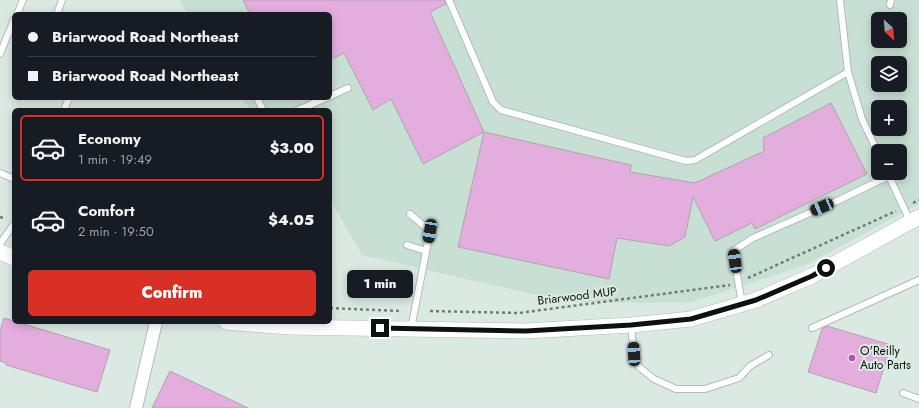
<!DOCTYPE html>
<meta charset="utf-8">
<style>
:root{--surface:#171b24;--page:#20242c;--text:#f1f3f6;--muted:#9ea1a6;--line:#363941;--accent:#d93025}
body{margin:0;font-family:Jost,sans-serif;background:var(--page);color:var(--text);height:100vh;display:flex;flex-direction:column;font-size:15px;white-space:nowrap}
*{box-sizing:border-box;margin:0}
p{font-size:13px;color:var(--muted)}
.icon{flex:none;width:22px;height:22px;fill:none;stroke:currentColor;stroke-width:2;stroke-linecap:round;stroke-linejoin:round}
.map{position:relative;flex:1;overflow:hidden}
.details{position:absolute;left:12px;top:108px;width:320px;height:216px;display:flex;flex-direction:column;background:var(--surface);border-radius:6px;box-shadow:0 2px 10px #0003}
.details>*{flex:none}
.hud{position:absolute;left:12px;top:12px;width:320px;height:88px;border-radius:6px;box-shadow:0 2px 10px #0003;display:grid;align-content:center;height:88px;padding:0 16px;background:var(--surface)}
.needle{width:26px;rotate:154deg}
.controls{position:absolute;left:871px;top:12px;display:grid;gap:8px}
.controls a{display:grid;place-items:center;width:36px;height:36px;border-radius:6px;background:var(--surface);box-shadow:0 2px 10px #0003;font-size:20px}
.end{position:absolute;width:18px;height:18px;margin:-9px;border:5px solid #0d1210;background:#fff;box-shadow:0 0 0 2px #fff}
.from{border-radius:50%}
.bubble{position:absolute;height:28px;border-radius:6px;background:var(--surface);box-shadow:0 2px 10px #0003;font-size:13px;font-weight:800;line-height:28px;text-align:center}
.car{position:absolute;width:12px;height:24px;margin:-12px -6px;border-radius:5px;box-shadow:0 0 3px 1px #0007;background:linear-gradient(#222 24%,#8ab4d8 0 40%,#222 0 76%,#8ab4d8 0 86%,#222 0)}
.hud b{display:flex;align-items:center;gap:14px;height:38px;font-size:15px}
.hud b+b{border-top:1px solid var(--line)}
.hud i{width:10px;height:10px;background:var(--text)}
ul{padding:7px 0 0;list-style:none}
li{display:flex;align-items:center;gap:12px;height:66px;margin:0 8px 6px;padding:0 8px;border:2px solid transparent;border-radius:6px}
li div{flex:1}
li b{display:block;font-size:15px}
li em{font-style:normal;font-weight:800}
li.active{border-color:var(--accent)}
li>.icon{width:36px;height:36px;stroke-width:1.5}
.primary-button{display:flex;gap:8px;margin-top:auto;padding:8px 16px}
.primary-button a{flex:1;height:46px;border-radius:6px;background:var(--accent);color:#fff;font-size:16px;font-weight:800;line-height:46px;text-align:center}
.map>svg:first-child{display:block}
.built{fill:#c8dfd3;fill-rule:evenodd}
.building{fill:#e3aede;stroke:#afa4ae}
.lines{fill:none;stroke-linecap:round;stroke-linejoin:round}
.service-casing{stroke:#b0beb7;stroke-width:8}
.minor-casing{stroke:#b0beb7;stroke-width:14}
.tertiary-casing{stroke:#b0beb7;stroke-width:16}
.path{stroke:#727c77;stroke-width:2.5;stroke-dasharray:3 3;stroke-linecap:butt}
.service{stroke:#fff;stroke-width:6}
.minor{stroke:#fff;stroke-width:12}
.tertiary{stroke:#fff;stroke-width:15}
.route{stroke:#0d1210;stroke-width:5}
.poi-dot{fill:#b84fb2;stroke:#dae9e1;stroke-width:1.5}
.labels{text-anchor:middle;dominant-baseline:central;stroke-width:4;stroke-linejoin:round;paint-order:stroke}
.street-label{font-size:12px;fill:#0d1210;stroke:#dae9e1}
.poi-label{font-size:12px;fill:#0d1210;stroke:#dae9e1;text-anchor:start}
</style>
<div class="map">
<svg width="919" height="408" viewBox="0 0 919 408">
<rect width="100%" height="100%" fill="#dae9e1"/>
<!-- built -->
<path class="built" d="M 179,0 L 919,0 L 919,204 L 806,265 L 688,303 L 567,302 L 362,255 L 330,199 L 330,110 L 250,110 L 242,98 L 330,98 L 330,14 L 188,14 ZM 878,19 L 900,19 L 900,41 L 878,41 ZM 878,63 L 900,63 L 900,85 L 878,85 ZM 878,107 L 900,107 L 900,129 L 878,129 ZM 878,151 L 900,151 L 900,173 L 878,173 Z"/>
<!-- building -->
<path class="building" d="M 243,0 L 445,0 L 446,4 L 430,12 L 484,132 L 423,164 L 391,99 L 373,110 L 344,53 L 330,60 L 330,14 L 250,14 Z
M 831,103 L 867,174 L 755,229 L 752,223 L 715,241 L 693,197 L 685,237 L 669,246 L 617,238 L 609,279 L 458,247 L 484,132 L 631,165 L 630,172 L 695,183 L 764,151 L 763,138 Z
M 4,318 L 110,350 L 97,392 L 6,365 L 6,363 L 0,361 L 0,331 Z
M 827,326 L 891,345 L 876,393 L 808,372 L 822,329 Z
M 170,371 L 248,408 L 152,408 Z"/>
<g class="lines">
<defs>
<path id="service" d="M 449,0 L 493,102 L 501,110 L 686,161 L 695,160 L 848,72
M 840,0 L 848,72 L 862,119 L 878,153
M 890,5 L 891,0
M 17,14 L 23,0
M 57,14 L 62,0
M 0,54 L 14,20
M 330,96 L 348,88
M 257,98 L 263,110
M 64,110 L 69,98
M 298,110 L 326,98
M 0,173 L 14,179
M 888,174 L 910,221
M 410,214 L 430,231 L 411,329
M 0,244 L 14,224
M 407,245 L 426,251
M 742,304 L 733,251 L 753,238 L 837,201 L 889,176
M 631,326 L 634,354 L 639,367 L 654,379 L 676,389 L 705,389 L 739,378 L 750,366 L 769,355
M 812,328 L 919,280
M 903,393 L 919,399"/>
<path id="minor" d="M 136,408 L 156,322"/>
<path id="tertiary" d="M 0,252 L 14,258
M 226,322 L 289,327 L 526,331 L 631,325 L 691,319 L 756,300 L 812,276 L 919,217"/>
</defs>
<!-- service casing -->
<use href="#service" class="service-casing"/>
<!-- minor casing -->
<use href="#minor" class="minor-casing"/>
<!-- tertiary casing -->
<use href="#tertiary" class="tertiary-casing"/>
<!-- path -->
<path class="path" d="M 913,203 L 919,200
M 0,217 L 3,218
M 748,278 L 896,211
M 330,308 L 400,311
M 430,311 L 519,313 L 730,285"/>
<!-- service -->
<use href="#service" class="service"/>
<!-- minor -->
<use href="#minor" class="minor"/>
<!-- tertiary -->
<use href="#tertiary" class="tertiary"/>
</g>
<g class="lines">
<!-- route -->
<path class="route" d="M 380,328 L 526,331 L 631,325 L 691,319 L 756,300 L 812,276 L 826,268"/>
</g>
<!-- markers -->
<circle class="poi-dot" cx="852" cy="358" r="4"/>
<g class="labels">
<!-- street labels -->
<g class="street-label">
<text transform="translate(577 296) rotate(-7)">Briarwood MUP</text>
</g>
<!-- poi labels -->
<g class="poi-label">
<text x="860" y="351">O'Reilly<tspan x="860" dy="14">Auto Parts</tspan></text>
</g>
</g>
</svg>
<div class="controls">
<a><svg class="needle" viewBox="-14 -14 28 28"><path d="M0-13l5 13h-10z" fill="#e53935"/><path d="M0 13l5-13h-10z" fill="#9ea1a6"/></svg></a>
<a><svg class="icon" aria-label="layers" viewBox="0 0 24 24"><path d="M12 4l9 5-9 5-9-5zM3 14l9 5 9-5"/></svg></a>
<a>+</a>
<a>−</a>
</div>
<i class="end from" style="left:826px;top:268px"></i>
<i class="end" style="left:380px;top:328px"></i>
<div class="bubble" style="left:347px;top:270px;width:66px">1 min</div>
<i class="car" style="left:822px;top:207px;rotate:247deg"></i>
<i class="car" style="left:430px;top:231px;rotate:190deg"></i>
<i class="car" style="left:735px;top:261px;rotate:352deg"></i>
<i class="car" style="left:634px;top:354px;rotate:357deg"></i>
<div class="hud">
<b><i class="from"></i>Briarwood Road Northeast</b>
<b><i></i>Briarwood Road Northeast</b>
</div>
<section class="details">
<ul>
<li class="active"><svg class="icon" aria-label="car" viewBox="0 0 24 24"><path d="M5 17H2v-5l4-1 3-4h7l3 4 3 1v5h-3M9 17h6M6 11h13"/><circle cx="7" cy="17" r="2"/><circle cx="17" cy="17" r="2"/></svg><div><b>Economy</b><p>1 min · 19:49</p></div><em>$3.00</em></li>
<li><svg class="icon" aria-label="car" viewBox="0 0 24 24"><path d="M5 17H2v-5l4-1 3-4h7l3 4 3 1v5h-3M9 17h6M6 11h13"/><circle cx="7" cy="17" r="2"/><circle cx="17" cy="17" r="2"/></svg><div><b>Comfort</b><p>2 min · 19:50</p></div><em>$4.05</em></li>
</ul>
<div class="primary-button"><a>Confirm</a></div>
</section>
</div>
